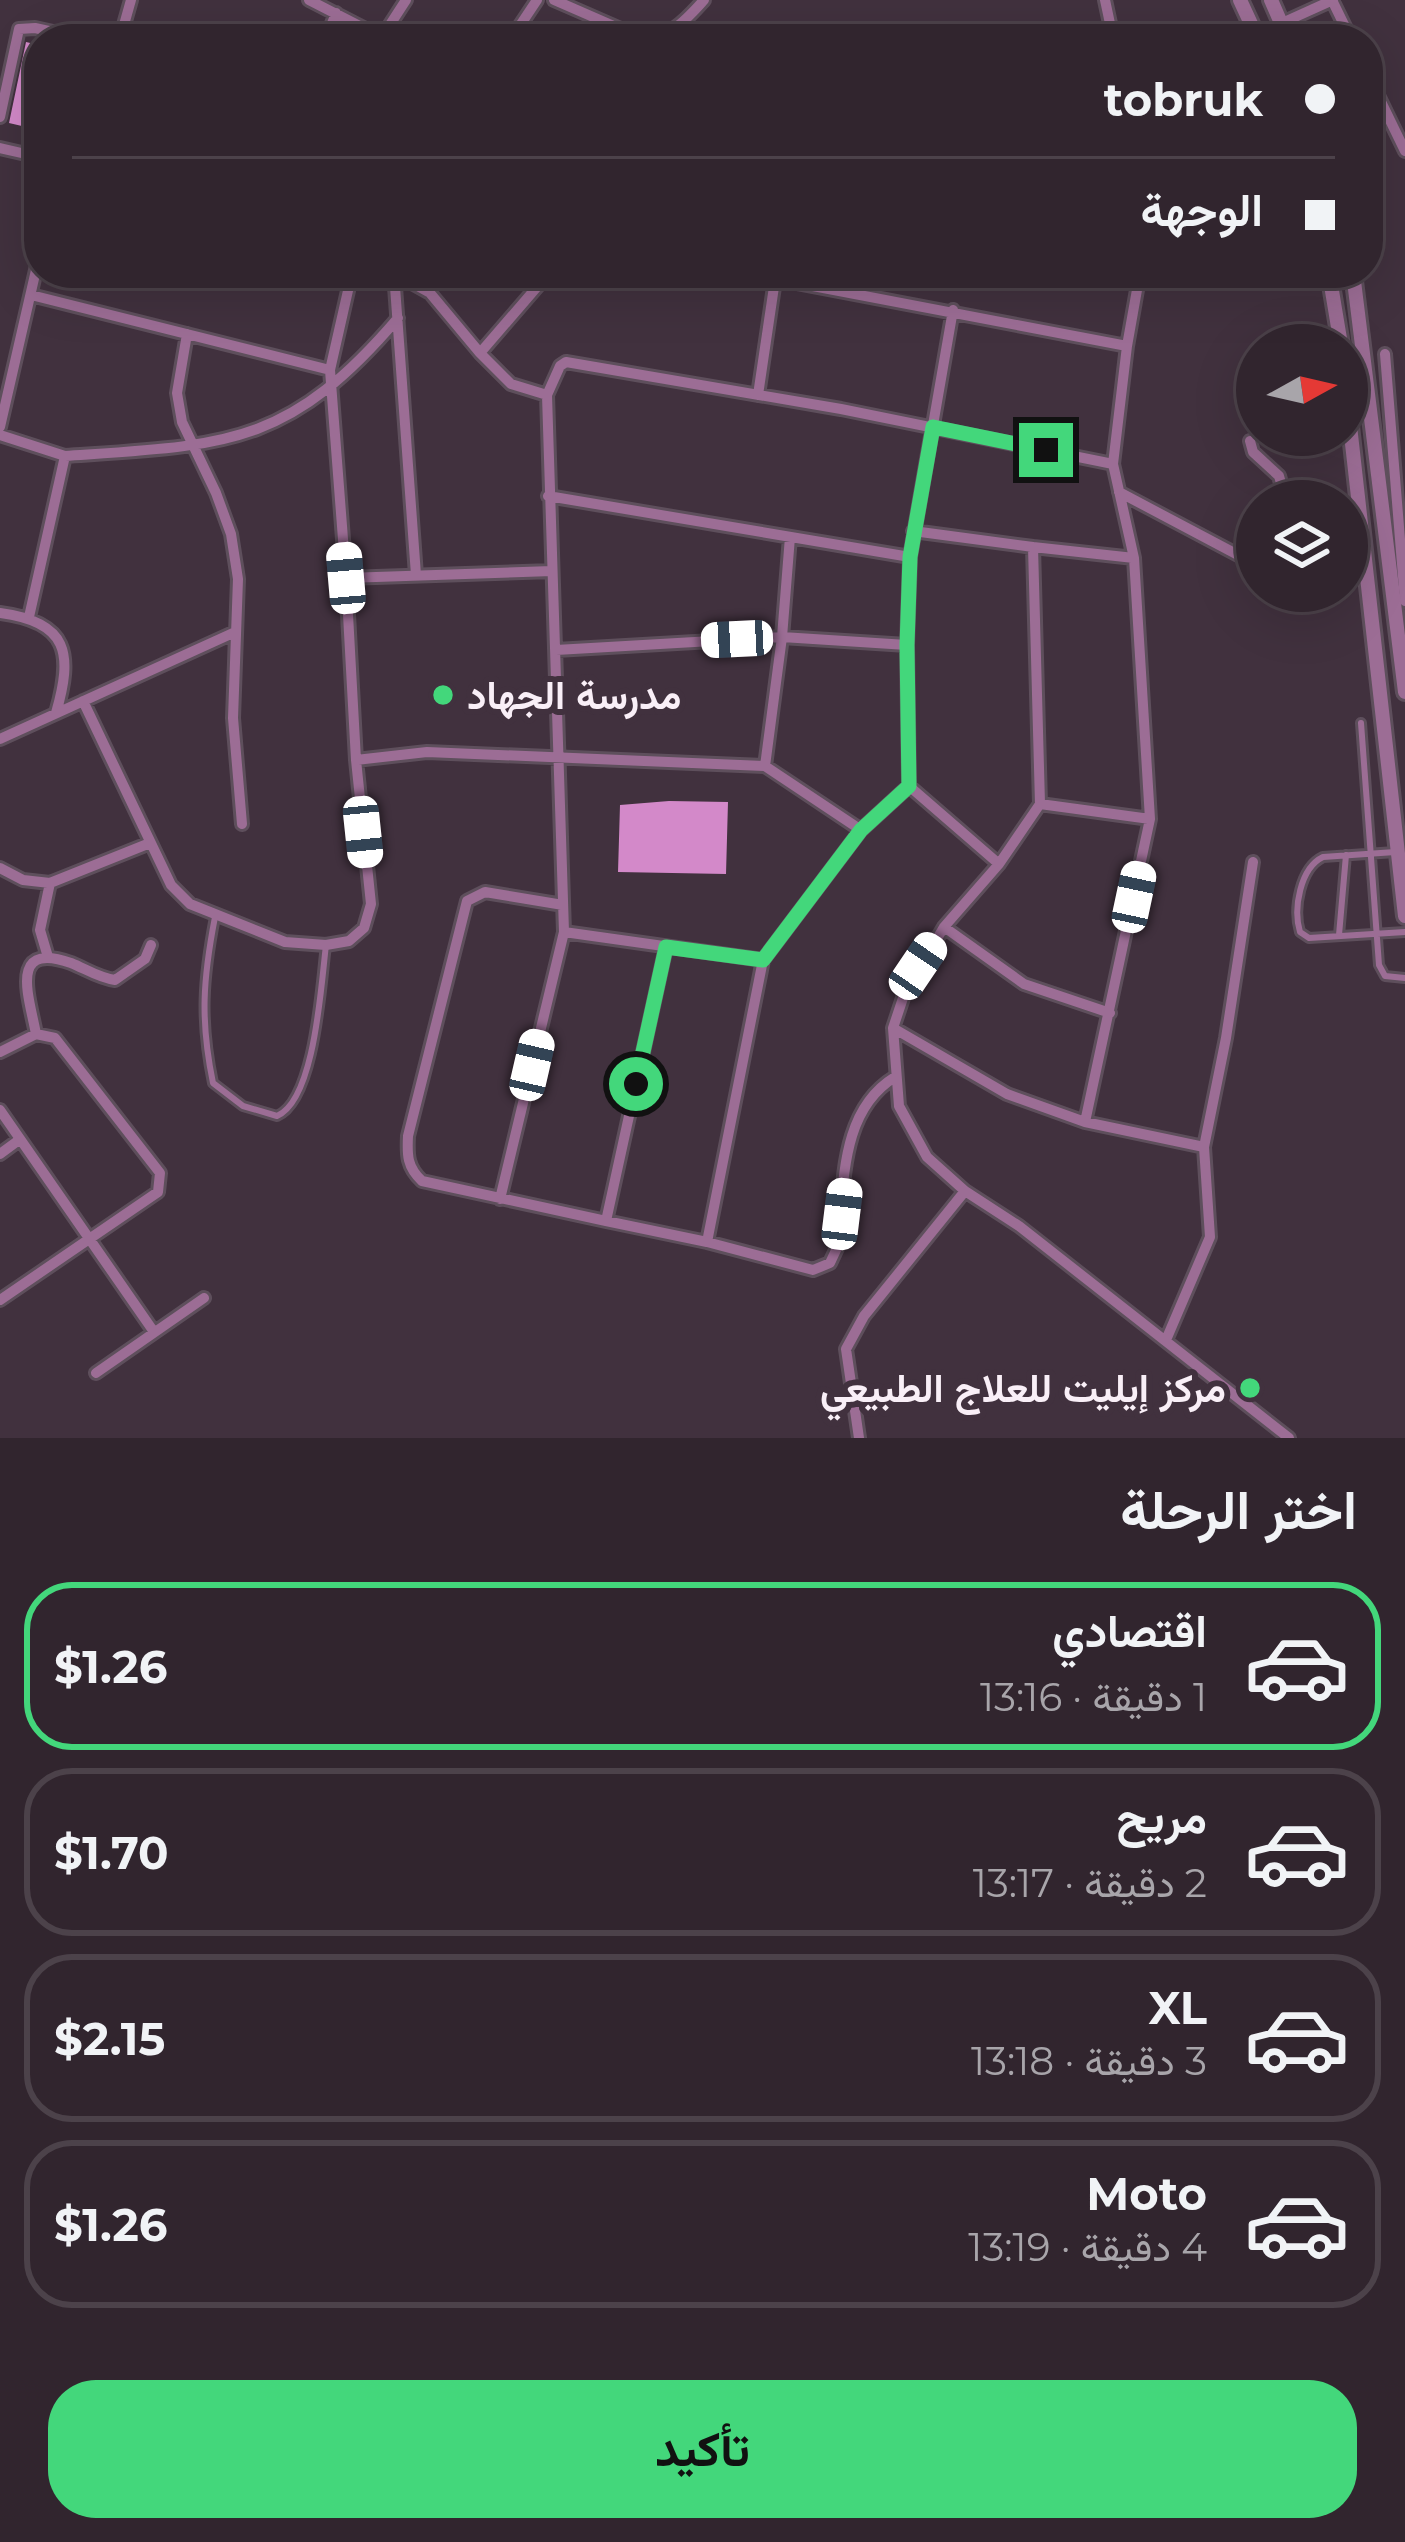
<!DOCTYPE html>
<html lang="ar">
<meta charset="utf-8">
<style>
:root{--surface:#31252e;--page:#392d36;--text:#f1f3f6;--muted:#a8a5aa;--line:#4c424a;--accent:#43d77b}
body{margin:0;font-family:Montserrat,Vazirmatn,sans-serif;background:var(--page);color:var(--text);direction:rtl;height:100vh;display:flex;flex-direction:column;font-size:45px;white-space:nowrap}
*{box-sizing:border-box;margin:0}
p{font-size:39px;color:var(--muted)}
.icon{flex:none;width:66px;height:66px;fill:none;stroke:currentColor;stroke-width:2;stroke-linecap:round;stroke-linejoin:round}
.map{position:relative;height:1438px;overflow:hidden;direction:ltr}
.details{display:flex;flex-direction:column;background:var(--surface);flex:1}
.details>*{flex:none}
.guide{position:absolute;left:24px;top:24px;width:1359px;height:264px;border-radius:48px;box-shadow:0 12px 48px #0002,0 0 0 3px var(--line);direction:rtl;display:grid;align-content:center;height:264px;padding:0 48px;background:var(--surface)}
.needle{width:78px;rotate:82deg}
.tools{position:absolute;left:1236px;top:324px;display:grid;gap:24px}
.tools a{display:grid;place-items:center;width:132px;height:132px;border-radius:50%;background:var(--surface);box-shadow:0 12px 48px #0002,0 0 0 3px var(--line);font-size:60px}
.end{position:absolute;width:54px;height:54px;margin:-27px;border:15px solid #43d77b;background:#111;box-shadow:0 0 0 6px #111}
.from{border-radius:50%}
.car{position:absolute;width:36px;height:72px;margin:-36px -18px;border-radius:15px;box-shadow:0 0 9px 3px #0007;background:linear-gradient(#fff 24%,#345 0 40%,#fff 0 76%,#345 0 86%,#fff 0)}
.guide b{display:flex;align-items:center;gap:42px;height:114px;font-size:45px}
.guide b+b{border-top:3px solid var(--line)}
.guide i{width:30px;height:30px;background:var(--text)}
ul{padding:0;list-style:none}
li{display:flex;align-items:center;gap:36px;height:168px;margin:0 24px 18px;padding:0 24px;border:6px solid var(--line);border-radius:48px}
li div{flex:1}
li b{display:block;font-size:45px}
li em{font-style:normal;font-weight:700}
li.current{border-color:var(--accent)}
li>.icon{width:108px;height:108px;stroke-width:1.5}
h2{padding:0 48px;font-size:54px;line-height:144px}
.button{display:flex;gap:24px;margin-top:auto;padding:24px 48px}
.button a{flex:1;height:138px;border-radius:48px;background:var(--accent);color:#111;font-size:48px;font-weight:700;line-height:138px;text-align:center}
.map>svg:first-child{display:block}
.building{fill:#d389c9}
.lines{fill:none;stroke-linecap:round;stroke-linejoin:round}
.service-casing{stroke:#5e4f5c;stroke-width:12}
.minor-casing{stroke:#5e4f5c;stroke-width:16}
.tertiary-casing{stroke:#5e4f5c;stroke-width:20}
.service{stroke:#9c6d95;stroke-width:6}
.minor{stroke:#9c6d95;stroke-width:10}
.tertiary{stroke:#9c6d95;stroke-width:14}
.route{stroke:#43d77b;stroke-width:15}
.poi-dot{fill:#43d77b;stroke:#41313e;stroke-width:4.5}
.labels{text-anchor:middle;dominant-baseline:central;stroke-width:12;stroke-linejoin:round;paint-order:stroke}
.poi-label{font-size:39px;font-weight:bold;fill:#f9eff7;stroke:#41313e;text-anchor:start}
</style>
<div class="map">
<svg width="1405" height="1438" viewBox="0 0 1405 1438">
<rect width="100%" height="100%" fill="#41313e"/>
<!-- building -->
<path class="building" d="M 26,42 L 39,45 L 39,130 L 9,123 Z
M 669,801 L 728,802 L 726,874 L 618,872 L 620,805 Z"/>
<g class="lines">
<defs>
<path id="service" d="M 1361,723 L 1379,965 L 1385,976 L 1405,978
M 1395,852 L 1323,857 C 1300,868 1293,909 1300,932 L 1309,938 L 1405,932
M 215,917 C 203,979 200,1020 213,1083 L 243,1106 L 277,1116 C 315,1100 321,985 326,945
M 1339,935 L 1346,855"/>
<path id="minor" d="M 309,0 L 385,39
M 554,0 L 639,37 C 671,38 684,22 704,0
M 1105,0 L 1112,33 L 1121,39
M 1332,0 L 1351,39
M 1282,23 L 1333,0
M 382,37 L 406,0
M 120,39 L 131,0
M 326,39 L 336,13
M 511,39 L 537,0
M 1176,39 L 1195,37
M 1368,75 L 1405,151
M 0,117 L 19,29 L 35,28 L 85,39
M 0,148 L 39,157
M 352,273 L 330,370 L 346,578 L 552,571
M 357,273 L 373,273
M 394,273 L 416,575
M 394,273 L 430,293 L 480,353
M 744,273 L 1127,346 L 1113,464 L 1134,558 L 1150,819 L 1085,1122 L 1007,1094 L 893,1028
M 31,295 L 330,370
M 187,334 L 177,393 L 182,422 L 216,493 L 231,534 L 238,579 L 233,718 L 242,824
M 1127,346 L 1140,273
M 1385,354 L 1405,601
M 547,395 L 511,384 L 480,353 L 549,273
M 758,395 L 775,280
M 0,427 L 39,257
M 0,435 L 65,456 L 29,617
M 1250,441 L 1253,452 L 1279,476 L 1286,501
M 65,456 C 226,445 288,447 398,318
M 1119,492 L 1257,565
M 548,496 L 910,557
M 913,531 L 1033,547
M 1134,558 L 1033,547 L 1040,804 L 999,864 L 944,927 L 905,992 L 893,1028 L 899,1106 L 927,1157 L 965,1191 L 1019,1226 L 1289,1438
M 0,613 C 69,622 73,654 56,713
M 556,650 L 782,637 L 907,645
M 83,701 L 171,885 L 190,904 L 285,942 L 326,945 L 349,941 L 364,928 L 371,904 L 356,760 L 346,578
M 0,739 L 233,633
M 356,760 L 427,752 L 765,766 L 861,830
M 765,766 L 782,637 L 790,537
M 909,786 L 907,645 L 910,557 L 953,310
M 1040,804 L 1150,819
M 999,864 L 909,786 L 861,830 L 763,960 L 564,932 L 547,395 L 560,366 L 566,362 L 841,409 L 1113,464
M 0,868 L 23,880 L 50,883 L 150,843
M 563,905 L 485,892 L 467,901 L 408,1136 C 407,1155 407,1167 422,1181 L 606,1221
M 944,927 L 1024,984 L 1110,1013
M 666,947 L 606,1221 L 707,1242 L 763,960
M 48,957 L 40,930 L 50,883
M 36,1034 C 29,996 8,941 71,963 C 86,969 99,978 115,980 L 145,959 L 151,945
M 0,1052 L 36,1034 L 55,1038 L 160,1173 L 158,1192 L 0,1300
M 0,1110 L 154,1332
M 1085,1122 L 1204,1147
M 0,1154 L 19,1140
M 500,1199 L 564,932
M 707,1242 L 813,1270 L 830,1263 L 837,1248 C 845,1188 838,1112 895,1077
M 1166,1340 L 1210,1237 L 1204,1147 L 1226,1038 L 1253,862
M 96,1373 L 204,1298
M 859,1438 L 846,1349 L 864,1316 L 965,1191"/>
<path id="tertiary" d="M 1240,0 L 1258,39
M 1271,0 L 1288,39
M 1329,273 L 1341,345
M 1353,273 L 1405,692
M 1347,399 L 1405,916"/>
</defs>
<!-- service casing -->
<use href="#service" class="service-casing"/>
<!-- minor casing -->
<use href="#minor" class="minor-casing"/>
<!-- tertiary casing -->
<use href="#tertiary" class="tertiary-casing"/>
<!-- service -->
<use href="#service" class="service"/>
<!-- minor -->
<use href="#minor" class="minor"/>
<!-- tertiary -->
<use href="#tertiary" class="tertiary"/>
</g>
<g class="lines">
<!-- route -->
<path class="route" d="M 636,1084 L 666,947 L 763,960 L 861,830 L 909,786 L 907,645 L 910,557 L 933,427 L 1046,450"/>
</g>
<!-- markers -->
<g class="poi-dot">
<circle cx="443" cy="695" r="12"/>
<circle cx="1250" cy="1388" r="12"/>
</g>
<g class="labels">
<!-- poi labels -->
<g class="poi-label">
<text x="467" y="695">مدرسة الجهاد</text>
<text x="1226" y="1388" text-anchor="end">مركز إيليت للعلاج الطبيعي</text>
</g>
</g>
</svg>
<div class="tools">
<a><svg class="needle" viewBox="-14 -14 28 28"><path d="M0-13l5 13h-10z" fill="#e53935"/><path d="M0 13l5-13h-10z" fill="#a8a5aa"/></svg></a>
<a><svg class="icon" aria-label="layers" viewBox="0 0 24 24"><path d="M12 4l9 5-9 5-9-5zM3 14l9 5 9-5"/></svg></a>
</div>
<i class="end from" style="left:636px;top:1084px"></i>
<i class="end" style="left:1046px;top:450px"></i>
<i class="car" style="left:346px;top:578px;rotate:355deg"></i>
<i class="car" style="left:737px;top:639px;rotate:267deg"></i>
<i class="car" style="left:363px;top:832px;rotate:174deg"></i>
<i class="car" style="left:1134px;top:897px;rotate:12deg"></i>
<i class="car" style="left:918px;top:966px;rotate:34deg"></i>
<i class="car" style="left:532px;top:1065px;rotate:13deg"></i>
<i class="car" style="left:842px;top:1214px;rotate:7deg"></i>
<div class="guide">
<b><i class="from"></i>tobruk</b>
<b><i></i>الوجهة</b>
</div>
</div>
<section class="details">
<h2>اختر الرحلة</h2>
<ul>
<li class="current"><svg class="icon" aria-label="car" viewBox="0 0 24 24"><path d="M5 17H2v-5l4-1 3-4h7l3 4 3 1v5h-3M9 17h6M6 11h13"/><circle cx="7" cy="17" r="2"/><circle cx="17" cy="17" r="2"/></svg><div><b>اقتصادي</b><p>1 دقيقة · 13:16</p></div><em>$1.26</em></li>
<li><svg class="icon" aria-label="car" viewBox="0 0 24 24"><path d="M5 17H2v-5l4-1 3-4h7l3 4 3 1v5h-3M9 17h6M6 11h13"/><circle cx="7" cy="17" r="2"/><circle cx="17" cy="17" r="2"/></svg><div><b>مريح</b><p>2 دقيقة · 13:17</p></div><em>$1.70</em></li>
<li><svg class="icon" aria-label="car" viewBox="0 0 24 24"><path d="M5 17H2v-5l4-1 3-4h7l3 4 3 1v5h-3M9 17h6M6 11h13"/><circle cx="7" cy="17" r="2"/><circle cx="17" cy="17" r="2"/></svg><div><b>XL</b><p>3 دقيقة · 13:18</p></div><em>$2.15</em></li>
<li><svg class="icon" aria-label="car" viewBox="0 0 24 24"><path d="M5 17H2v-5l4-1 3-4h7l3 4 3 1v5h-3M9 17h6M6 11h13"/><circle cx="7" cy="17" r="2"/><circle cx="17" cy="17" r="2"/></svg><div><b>Moto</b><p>4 دقيقة · 13:19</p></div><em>$1.26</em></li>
</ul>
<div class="button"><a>تأكيد</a></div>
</section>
